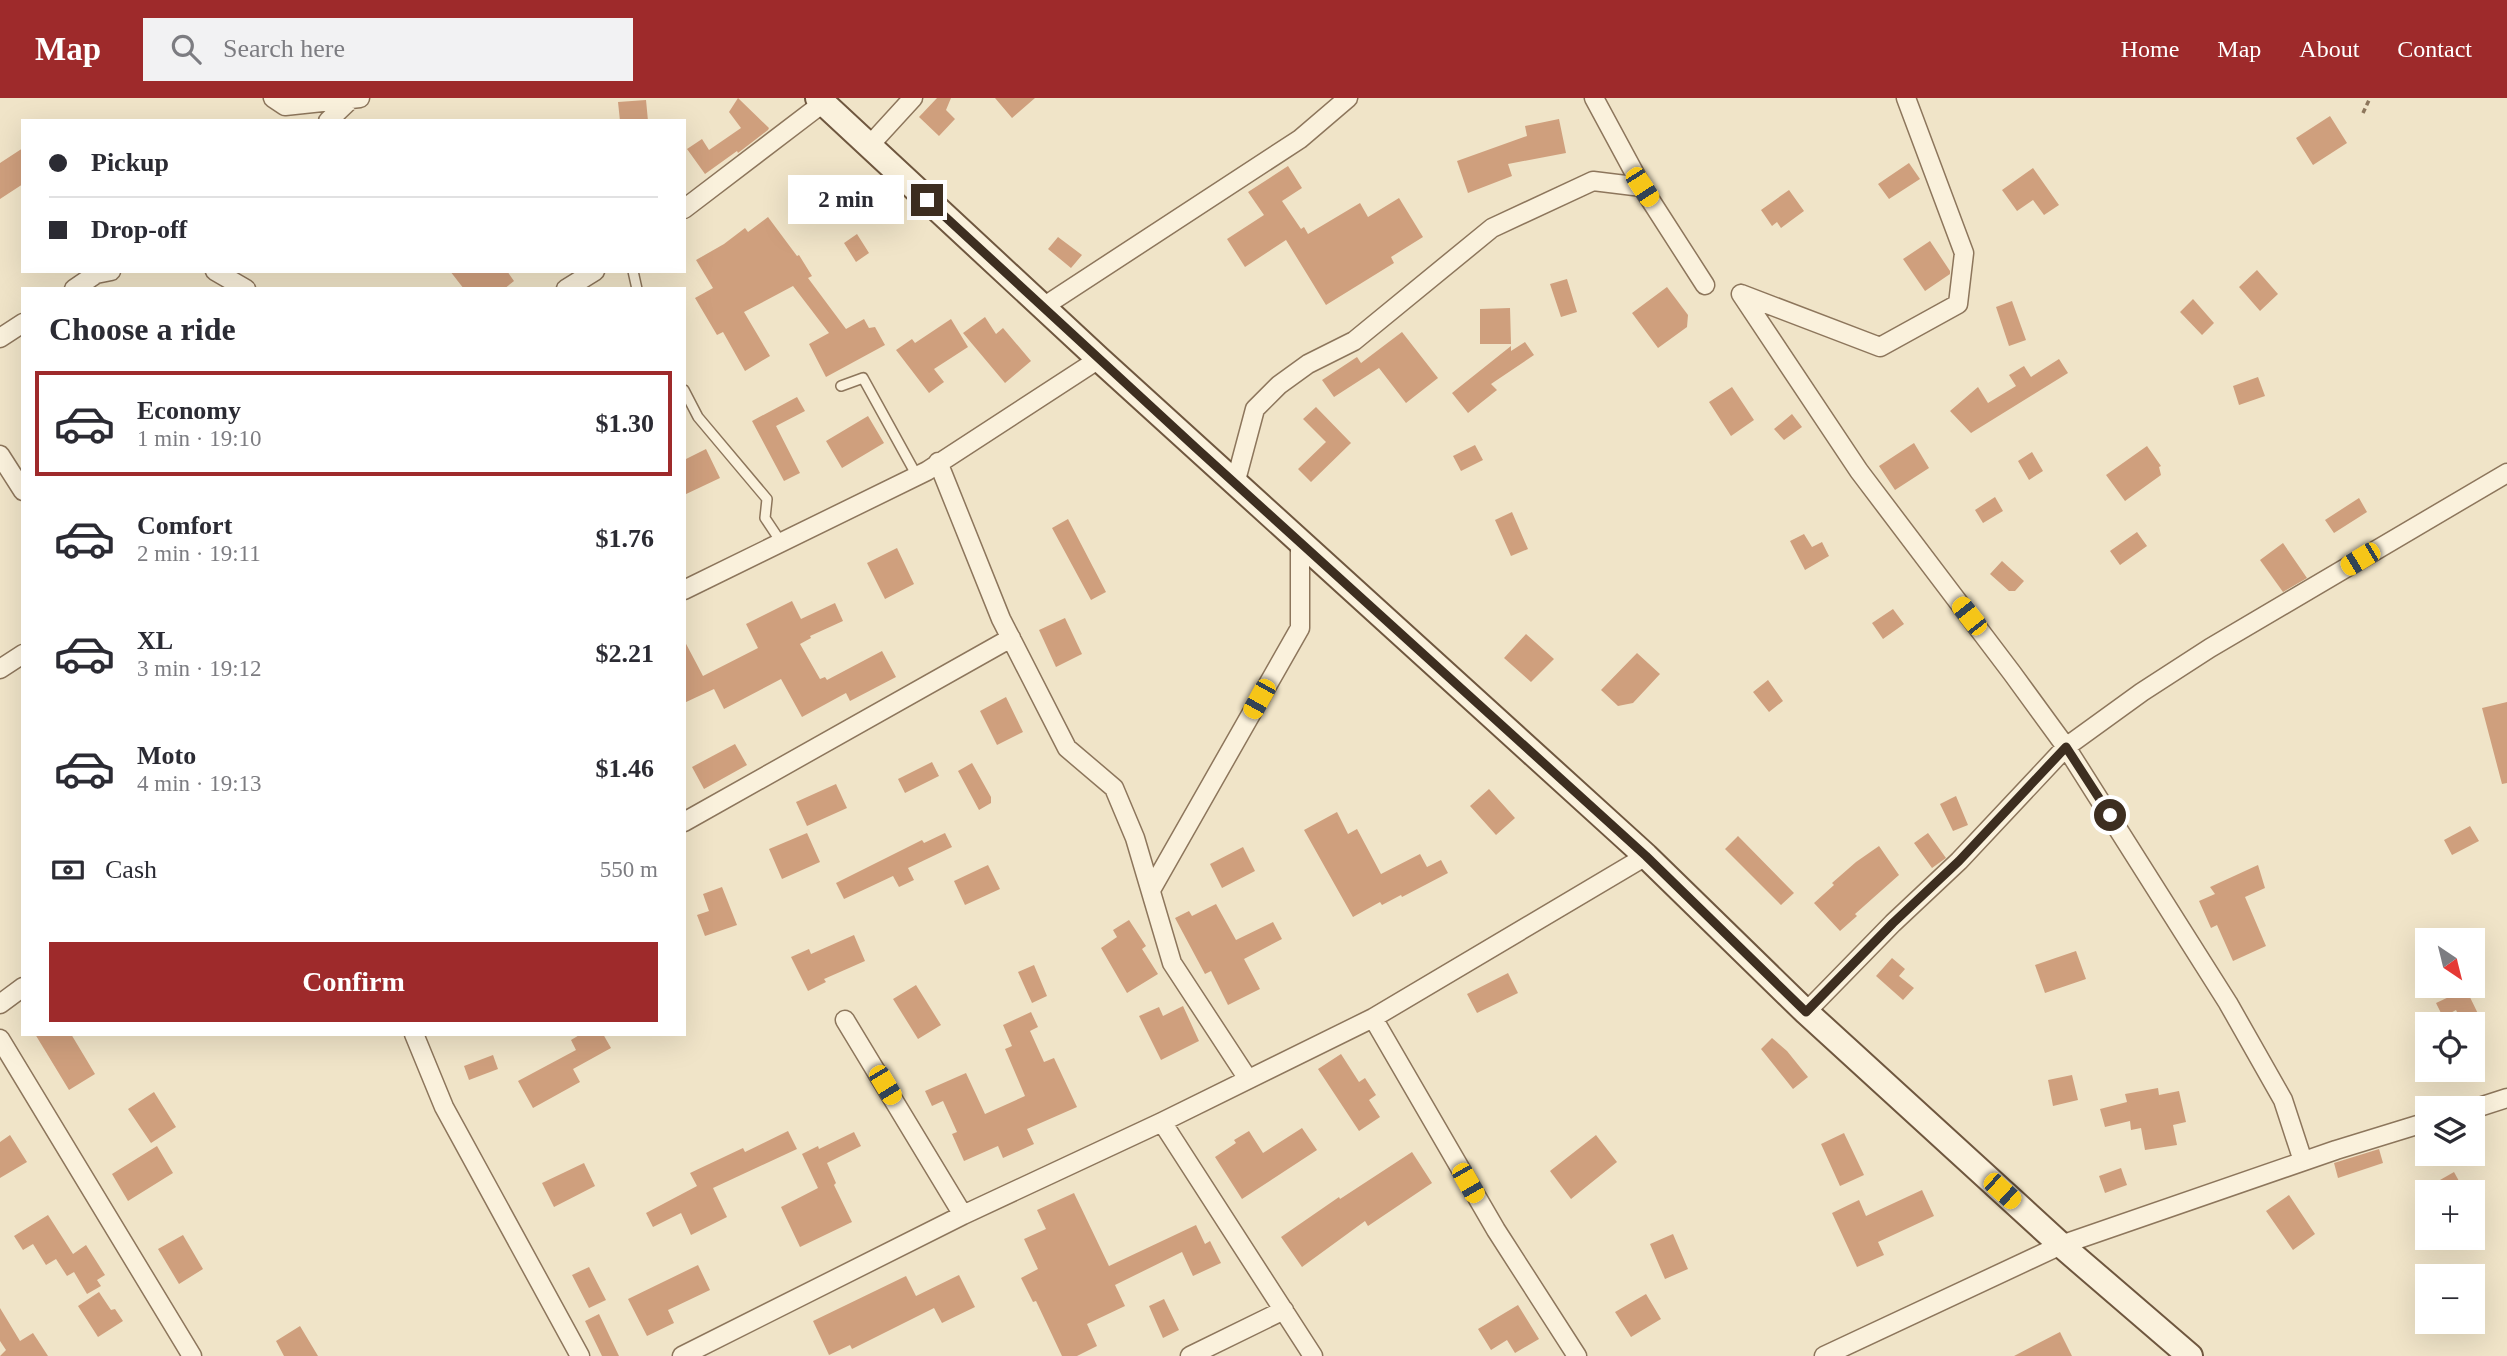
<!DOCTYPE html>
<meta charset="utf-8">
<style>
:root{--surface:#fff;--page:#f2f2f3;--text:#2b2b33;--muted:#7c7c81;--line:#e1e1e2;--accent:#9e2a2b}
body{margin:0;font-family:"Times New Roman",serif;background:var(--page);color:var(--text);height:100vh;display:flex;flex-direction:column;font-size:26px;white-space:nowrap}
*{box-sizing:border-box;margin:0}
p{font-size:23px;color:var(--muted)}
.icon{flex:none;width:38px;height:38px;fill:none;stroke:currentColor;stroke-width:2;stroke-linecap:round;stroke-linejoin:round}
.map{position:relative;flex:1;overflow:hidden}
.sheet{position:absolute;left:21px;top:189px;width:665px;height:749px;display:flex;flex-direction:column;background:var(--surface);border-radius:0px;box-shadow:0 7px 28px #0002}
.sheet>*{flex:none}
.top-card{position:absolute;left:21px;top:21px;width:665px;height:154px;border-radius:0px;box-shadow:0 7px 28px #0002;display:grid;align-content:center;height:154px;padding:0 28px;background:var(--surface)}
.needle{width:46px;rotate:145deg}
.controls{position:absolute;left:2415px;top:830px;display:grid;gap:14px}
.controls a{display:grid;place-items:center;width:70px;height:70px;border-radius:0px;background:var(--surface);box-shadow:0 7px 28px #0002;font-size:35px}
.end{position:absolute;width:32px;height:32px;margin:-16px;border:9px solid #3d2e20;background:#fff;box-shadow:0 0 0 4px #fff}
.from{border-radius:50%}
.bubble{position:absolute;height:49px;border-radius:0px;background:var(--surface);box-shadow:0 7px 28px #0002;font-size:23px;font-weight:700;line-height:49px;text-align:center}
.car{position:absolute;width:21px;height:42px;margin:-21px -10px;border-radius:9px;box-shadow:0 0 5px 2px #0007;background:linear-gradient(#f5c518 24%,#345 0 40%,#f5c518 0 76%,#345 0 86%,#f5c518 0)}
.top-card b{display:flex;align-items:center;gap:24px;height:66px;font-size:26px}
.top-card b+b{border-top:2px solid var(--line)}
.top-card i{width:18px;height:18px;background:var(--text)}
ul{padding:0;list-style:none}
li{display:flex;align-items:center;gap:21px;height:105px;margin:0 14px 10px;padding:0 14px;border:4px solid transparent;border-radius:0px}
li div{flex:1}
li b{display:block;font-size:26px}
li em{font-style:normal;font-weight:700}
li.selected{border-color:var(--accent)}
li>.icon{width:63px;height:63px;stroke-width:1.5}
h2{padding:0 28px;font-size:32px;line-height:84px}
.pay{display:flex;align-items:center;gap:18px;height:77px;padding:0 28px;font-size:26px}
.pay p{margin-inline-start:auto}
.cta{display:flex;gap:14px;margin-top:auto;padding:14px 28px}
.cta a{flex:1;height:80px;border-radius:0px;background:var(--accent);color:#fff;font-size:28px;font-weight:700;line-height:80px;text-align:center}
header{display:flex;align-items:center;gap:42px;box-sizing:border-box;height:98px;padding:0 35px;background:var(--accent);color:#fff}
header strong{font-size:33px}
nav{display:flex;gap:38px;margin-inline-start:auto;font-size:24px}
.search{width:490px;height:63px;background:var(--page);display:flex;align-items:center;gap:18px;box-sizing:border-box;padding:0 24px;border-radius:0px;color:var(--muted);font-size:26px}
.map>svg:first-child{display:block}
.building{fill:#cf9f7d}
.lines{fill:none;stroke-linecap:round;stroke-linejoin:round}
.service-casing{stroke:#8d765c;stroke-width:12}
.minor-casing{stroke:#8d765c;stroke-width:21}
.secondary-casing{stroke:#6f573f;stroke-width:28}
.path{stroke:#8d765c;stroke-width:3.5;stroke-dasharray:5 3.5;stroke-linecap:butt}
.service{stroke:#faf1dc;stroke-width:9}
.minor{stroke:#faf1dc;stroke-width:18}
.secondary{stroke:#faf1dc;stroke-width:24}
.route{stroke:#3d2e20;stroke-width:9}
</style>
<header>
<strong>Map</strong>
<div class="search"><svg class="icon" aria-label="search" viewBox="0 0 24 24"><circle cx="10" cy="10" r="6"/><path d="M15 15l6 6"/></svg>Search here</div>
<nav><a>Home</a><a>Map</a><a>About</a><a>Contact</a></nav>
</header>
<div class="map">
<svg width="2507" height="1258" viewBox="0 0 2507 1258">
<rect width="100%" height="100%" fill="#f0e4c8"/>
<!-- building -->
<path class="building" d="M 738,0 L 769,30 L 768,32 L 738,55 L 737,53 L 705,76 L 687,51 L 702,41 L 709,52 L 741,30 L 729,14 Z
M 937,0 L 951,0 L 946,12 L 955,21 L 939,38 L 919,19 Z
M 995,0 L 1035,0 L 1012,20 Z
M 646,2 L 648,23 L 620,23 L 618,4 Z
M 2330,18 L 2347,45 L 2313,67 L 2296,40 Z
M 1559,21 L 1566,55 L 1508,66 L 1512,78 L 1468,95 L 1457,63 L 1527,38 L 1525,28 Z
M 23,50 L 23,86 L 0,101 L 0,65 Z
M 1909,65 L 1920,81 L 1889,101 L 1878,86 Z
M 1288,68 L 1302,90 L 1282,103 L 1301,131 L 1304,129 L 1308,136 L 1360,105 L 1368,119 L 1399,100 L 1423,139 L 1391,159 L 1394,165 L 1326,207 L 1286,142 L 1245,169 L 1227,141 L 1264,117 L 1248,94 Z
M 2033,70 L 2059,107 L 2044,117 L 2033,102 L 2017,113 L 2002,92 Z
M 1789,92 L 1804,113 L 1781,130 L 1777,124 L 1772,128 L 1761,112 Z
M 768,119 L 797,158 L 799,157 L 812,178 L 808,180 L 846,231 L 864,221 L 869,230 L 875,229 L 885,247 L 826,279 L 809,246 L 829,235 L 793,188 L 744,214 L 770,258 L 745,273 L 723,234 L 717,237 L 695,200 L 713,190 L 696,162 L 724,146 L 745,130 L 748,134 Z
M 857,136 L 869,155 L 856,164 L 844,145 Z
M 1058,139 L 1082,157 L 1071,170 L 1048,151 Z
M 1930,143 L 1950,173 L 1950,176 L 1925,193 L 1903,161 Z
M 2257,172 L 2278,196 L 2260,213 L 2239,189 Z
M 450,173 L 507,173 L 514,183 L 504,191 L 464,191 Z
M 1567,181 L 1577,214 L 1561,219 L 1550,186 Z
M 1667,189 L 1688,217 L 1687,229 L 1658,250 L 1632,215 Z
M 2193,201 L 2214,225 L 2202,237 L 2180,214 Z
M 2012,203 L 2026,242 L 2009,248 L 1996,209 Z
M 1510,210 L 1511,246 L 1480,246 L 1480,211 Z
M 985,219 L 996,236 L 1003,230 L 1031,263 L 1005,285 L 963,235 Z
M 951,221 L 968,249 L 934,271 L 944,284 L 929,295 L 896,252 L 912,241 L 915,245 Z
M 1402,234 L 1438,280 L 1406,305 L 1379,270 L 1334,299 L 1322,282 L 1357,259 L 1361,265 Z
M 1525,244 L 1534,257 L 1491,286 L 1497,292 L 1468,315 L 1452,295 L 1511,248 L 1511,253 Z
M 2059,261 L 2068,275 L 1971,335 L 1950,313 L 1978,289 L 1988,305 L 2016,288 L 2009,277 L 2024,268 L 2031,279 Z
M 2258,279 L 2265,298 L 2239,307 L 2233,288 Z
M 1732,289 L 1754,322 L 1731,338 L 1709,304 Z
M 797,299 L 805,313 L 776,328 L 800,375 L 784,383 L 752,323 Z
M 1316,309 L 1351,345 L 1311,384 L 1298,371 L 1326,344 L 1303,321 Z
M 1792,316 L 1802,329 L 1784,342 L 1774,331 Z
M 868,318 L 884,345 L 842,370 L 826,343 Z
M 1914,345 L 1929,370 L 1895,392 L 1879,368 Z
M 1475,347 L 1483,362 L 1461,373 L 1453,358 Z
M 2147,348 L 2161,368 L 2159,369 L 2161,377 L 2125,403 L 2106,377 Z
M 706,351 L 720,380 L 684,397 L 684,362 Z
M 2032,354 L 2043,373 L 2029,382 L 2018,363 Z
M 1995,399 L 2003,413 L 1983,425 L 1975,412 Z
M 2359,400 L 2367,414 L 2334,435 L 2325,422 Z
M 1512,414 L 1528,451 L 1511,458 L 1495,422 Z
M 1068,421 L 1106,494 L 1091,502 L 1052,430 Z
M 2137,434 L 2147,448 L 2120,467 L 2110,453 Z
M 1804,436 L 1812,449 L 1822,444 L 1829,458 L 1805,472 L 1790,443 Z
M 2283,445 L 2307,480 L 2283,494 L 2260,462 Z
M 897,450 L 914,486 L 885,501 L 867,465 Z
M 2002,463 L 2024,483 L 2015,493 L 2009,493 L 1990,476 Z
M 792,503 L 801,521 L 835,505 L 843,523 L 810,538 L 811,540 L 800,546 L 820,581 L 825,579 L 827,582 L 882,553 L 896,579 L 850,603 L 846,595 L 802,619 L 781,581 L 724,611 L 714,591 L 684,605 L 684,542 L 703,578 L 758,550 L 746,526 Z
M 1893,511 L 1904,526 L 1883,541 L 1872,525 Z
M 1065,520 L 1082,556 L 1056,569 L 1039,532 Z
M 1526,536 L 1554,561 L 1531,584 L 1504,560 Z
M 1637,555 L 1660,576 L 1633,605 L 1618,608 L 1601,592 Z
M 1768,582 L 1783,603 L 1769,614 L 1753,594 Z
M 1006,599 L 1023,634 L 997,647 L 980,613 Z
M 2507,604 L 2507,685 L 2502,686 L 2482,610 Z
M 735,646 L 747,667 L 704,691 L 692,669 Z
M 932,664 L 939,678 L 905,695 L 898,681 Z
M 972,665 L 991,699 L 991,705 L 979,712 L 958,673 Z
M 836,686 L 847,710 L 807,728 L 796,704 Z
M 1489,691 L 1515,720 L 1496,737 L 1470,708 Z
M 1956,698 L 1968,727 L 1953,733 L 1940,706 Z
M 1337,714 L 1348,736 L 1357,731 L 1381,776 L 1420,756 L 1427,769 L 1441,762 L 1448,775 L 1402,799 L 1401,797 L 1382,807 L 1380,804 L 1353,819 L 1304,732 Z
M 2470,728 L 2479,743 L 2452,757 L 2444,742 Z
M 807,735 L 820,764 L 782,781 L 769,751 Z
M 945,735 L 952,749 L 908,770 L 914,782 L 899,789 L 893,778 L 844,801 L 836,785 L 922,742 L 924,745 Z
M 1928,735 L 1946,760 L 1932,770 L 1914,745 Z
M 1738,738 L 1794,795 L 1781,807 L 1725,751 Z
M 1879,748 L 1899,777 L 1855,816 L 1857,818 L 1840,833 L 1814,805 L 1834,787 L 1832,785 L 1856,764 Z
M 1243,749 L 1255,773 L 1222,790 L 1210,766 Z
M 988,767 L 1000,791 L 965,807 L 954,783 Z
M 2258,767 L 2265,790 L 2245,799 L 2266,848 L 2233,863 L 2217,827 L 2211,830 L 2199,803 L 2215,796 L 2210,789 Z
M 722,789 L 737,827 L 705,838 L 697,817 L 709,813 L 703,796 Z
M 1216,806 L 1236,842 L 1273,824 L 1282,841 L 1244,861 L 1260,891 L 1228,907 L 1211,873 L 1205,876 L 1175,820 L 1189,813 L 1192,818 Z
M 1129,822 L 1146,848 L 1142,851 L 1158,876 L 1127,895 L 1101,850 L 1117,839 L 1113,832 Z
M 854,837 L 865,863 L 824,881 L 826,884 L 808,893 L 791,859 L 809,851 L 811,856 Z
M 2076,853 L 2086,881 L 2045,895 L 2035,867 Z
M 1892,860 L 1905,871 L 1899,878 L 1914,890 L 1903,902 L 1876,878 Z
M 1034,867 L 1047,898 L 1032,905 L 1018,874 Z
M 1508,875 L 1518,895 L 1477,915 L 1467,896 Z
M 916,887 L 941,927 L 918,941 L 893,901 Z
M 2466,891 L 2483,926 L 2463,926 L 2456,912 L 2443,919 L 2436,905 Z
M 1183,908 L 1199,943 L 1161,962 L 1139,918 L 1159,909 L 1163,918 Z
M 1031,914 L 1038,929 L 1030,933 L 1044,964 L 1054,960 L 1077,1009 L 1027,1031 L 1034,1046 L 1003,1060 L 998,1048 L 964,1063 L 952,1036 L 957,1034 L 943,1003 L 932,1008 L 925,993 L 966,975 L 985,1016 L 1025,998 L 1005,951 L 1012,948 L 1003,927 Z
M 35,936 L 71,936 L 95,976 L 69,992 Z
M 581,936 L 603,936 L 611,950 L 573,971 L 580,984 L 533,1010 L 518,983 L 576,952 L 571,942 Z
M 1772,940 L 1787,953 L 1808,979 L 1793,991 L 1761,951 Z
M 1341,956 L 1359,984 L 1365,980 L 1376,997 L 1369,1002 L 1380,1019 L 1359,1033 L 1318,971 Z
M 493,957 L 498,971 L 469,982 L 464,968 Z
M 2072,977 L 2078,1002 L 2053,1008 L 2048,982 Z
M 2158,990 L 2159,997 L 2179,993 L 2186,1024 L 2173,1027 L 2177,1047 L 2145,1052 L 2141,1030 L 2131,1032 L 2130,1023 L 2105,1029 L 2100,1011 L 2127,1004 L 2125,996 Z
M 154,994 L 176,1029 L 151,1045 L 128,1011 Z
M 1302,1030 L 1317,1052 L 1242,1101 L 1215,1059 L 1236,1045 L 1234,1042 L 1249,1033 L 1263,1055 Z
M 788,1033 L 797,1051 L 713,1090 L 727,1119 L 691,1137 L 681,1115 L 653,1129 L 646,1115 L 697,1088 L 690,1075 L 743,1050 L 745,1054 Z
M 854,1034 L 861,1048 L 827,1065 L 836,1085 L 834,1087 L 852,1124 L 800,1149 L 781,1109 L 818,1090 L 802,1056 L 818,1048 L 819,1051 Z
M 1844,1035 L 1864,1077 L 1840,1088 L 1821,1046 Z
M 10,1037 L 27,1064 L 0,1080 L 0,1044 Z
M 1596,1037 L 1617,1064 L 1571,1101 L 1550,1073 Z
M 157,1048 L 173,1075 L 128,1103 L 112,1076 Z
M 2379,1051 L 2383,1065 L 2338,1080 L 2334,1065 Z
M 1412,1054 L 1432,1085 L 1368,1128 L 1365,1123 L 1302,1169 L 1281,1139 L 1339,1099 L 1340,1101 Z
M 584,1065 L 595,1088 L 554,1109 L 542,1085 Z
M 2121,1070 L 2127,1087 L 2105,1095 L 2099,1078 Z
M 2454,1074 L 2465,1094 L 2419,1094 Z
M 1922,1092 L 1934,1118 L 1878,1144 L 1884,1157 L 1857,1169 L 1832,1115 L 1859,1102 L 1866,1118 Z
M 1074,1095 L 1109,1168 L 1196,1127 L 1205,1146 L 1210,1143 L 1221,1165 L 1193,1178 L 1182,1154 L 1115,1187 L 1125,1208 L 1087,1226 L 1097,1248 L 1077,1258 L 1062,1258 L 1036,1203 L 1033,1204 L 1021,1180 L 1038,1171 L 1024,1141 L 1046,1131 L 1037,1112 Z
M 2289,1097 L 2315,1136 L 2293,1152 L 2266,1113 Z
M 48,1117 L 73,1156 L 86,1147 L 105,1177 L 97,1182 L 101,1188 L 87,1196 L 74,1174 L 67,1178 L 56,1161 L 46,1167 L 33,1146 L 23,1152 L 14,1138 Z
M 1673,1136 L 1688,1171 L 1665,1181 L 1650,1146 Z
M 183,1137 L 203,1171 L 179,1186 L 158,1151 Z
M 698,1167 L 710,1192 L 668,1212 L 674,1225 L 647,1238 L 628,1201 Z
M 589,1169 L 606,1202 L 589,1210 L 572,1177 Z
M 959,1177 L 975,1209 L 942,1225 L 934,1210 L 852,1251 L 850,1247 L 829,1257 L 813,1223 L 906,1178 L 916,1198 Z
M 99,1194 L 111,1212 L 115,1211 L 123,1223 L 98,1239 L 78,1208 Z
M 1646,1196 L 1661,1221 L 1631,1239 L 1615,1214 Z
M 1164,1201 L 1179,1232 L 1163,1240 L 1149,1208 Z
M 1518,1207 L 1539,1241 L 1515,1255 L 1507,1242 L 1491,1252 L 1478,1231 Z
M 0,1210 L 20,1243 L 33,1235 L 48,1258 L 0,1258 L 6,1252 L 0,1243 Z
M 599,1216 L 619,1258 L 602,1258 L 585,1223 Z
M 300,1228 L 318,1258 L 284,1258 L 276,1243 Z
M 2060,1234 L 2072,1258 L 2014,1258 Z"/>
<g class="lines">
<defs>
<path id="service" d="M 633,173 L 637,191
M 841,288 L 863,280 L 917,378
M 684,292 L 698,319 L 767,401 L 765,420 L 781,444"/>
<path id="minor" d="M 273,0 L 285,8 L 360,0
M 1594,0 L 1642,89 L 1705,187
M 328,23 L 351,1
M 869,48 L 913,0
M 684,111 L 823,5
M 215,173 L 246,191
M 74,191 L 96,176 L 111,173
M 566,191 L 595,173
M 1741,196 L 1859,373 L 2012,575 L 2066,649 L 2228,905 L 2283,1002 L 2303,1063
M 1741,196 L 1880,249 L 1958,206 L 1964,155 L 1906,0
M 1043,209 L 1300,41 L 1348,0
M 0,240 L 23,225
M 0,357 L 23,393
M 938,364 L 1001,521 L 1067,650 L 1114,690 L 1135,740 L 1172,865 L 1248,981
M 1235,386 L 1255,311 L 1279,287 L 1308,266 L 1354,243 L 1492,130 L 1593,83 L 1642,89
M 684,492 L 927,373 L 1099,261
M 0,571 L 23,556
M 684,724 L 1011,540
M 1151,792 L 1300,530 L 1300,443
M 0,906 L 23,889
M 1806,914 L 1893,825 L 1959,763 L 2066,649 L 2142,594 L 2210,550 L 2507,375
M 1373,920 L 1496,1132 L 1577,1258
M 845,922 L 963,1117
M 414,936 L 444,1009 L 580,1258
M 0,941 L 192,1258
M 2473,1011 L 2507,1000
M 1162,1024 L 1313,1258
M 682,1258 L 963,1117 L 1162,1024 L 1373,920 L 1646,758
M 1190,1258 L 1284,1212
M 1824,1258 L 2061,1147 L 2336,1052 L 2427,1024"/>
<path id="secondary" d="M 818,0 L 1099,261 L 1646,758 L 1806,914 L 2061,1147 L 2190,1258"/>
</defs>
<!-- service casing -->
<use href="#service" class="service-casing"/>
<!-- minor casing -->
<use href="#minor" class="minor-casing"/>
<!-- secondary casing -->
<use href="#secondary" class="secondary-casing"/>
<!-- path -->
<path class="path" d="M 2363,15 L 2370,0"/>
<!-- service -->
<use href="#service" class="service"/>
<!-- minor -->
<use href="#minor" class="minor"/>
<!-- secondary -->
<use href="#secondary" class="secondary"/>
</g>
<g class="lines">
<!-- route -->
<path class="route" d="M 927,102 L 1196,350 L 1646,758 L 1806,914 L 1893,825 L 1959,763 L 2066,649 L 2110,717"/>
</g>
</svg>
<div class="controls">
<a><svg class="needle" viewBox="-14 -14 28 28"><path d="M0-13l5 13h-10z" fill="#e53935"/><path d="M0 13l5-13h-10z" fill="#7c7c81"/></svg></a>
<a><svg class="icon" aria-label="locate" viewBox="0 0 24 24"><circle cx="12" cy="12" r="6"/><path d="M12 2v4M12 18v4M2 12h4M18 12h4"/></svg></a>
<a><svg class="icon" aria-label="layers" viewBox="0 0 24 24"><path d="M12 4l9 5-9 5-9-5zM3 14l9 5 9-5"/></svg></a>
<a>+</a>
<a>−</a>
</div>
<i class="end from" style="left:2110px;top:717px"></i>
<i class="end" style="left:927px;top:102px"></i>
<div class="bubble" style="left:788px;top:77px;width:116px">2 min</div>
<i class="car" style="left:1642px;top:89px;rotate:147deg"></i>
<i class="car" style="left:2360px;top:461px;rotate:239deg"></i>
<i class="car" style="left:1969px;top:518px;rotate:322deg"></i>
<i class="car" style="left:1259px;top:601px;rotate:209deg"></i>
<i class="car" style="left:885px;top:987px;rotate:149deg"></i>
<i class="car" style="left:1468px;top:1085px;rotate:150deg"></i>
<i class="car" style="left:2002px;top:1093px;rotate:132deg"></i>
<div class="top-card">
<b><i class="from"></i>Pickup</b>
<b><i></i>Drop-off</b>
</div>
<section class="sheet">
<h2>Choose a ride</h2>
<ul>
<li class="selected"><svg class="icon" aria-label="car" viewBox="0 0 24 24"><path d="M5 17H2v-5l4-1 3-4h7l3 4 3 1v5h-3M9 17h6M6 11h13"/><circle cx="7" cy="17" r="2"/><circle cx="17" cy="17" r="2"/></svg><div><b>Economy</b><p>1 min · 19:10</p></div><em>$1.30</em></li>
<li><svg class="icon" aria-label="car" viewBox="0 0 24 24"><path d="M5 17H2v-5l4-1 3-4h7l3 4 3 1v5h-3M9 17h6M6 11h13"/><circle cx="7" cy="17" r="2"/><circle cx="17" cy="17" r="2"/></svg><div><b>Comfort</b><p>2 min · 19:11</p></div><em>$1.76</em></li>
<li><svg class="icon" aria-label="car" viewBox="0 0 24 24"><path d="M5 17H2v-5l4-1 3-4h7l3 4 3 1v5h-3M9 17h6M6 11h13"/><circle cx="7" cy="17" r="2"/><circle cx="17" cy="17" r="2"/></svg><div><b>XL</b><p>3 min · 19:12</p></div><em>$2.21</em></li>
<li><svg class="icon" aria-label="car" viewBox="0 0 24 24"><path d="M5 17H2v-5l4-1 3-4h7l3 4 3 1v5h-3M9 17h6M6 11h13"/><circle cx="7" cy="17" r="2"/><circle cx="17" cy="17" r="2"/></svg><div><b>Moto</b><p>4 min · 19:13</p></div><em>$1.46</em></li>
</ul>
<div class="pay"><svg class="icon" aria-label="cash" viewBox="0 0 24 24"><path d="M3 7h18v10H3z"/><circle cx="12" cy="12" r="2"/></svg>Cash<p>550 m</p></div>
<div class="cta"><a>Confirm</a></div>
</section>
</div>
